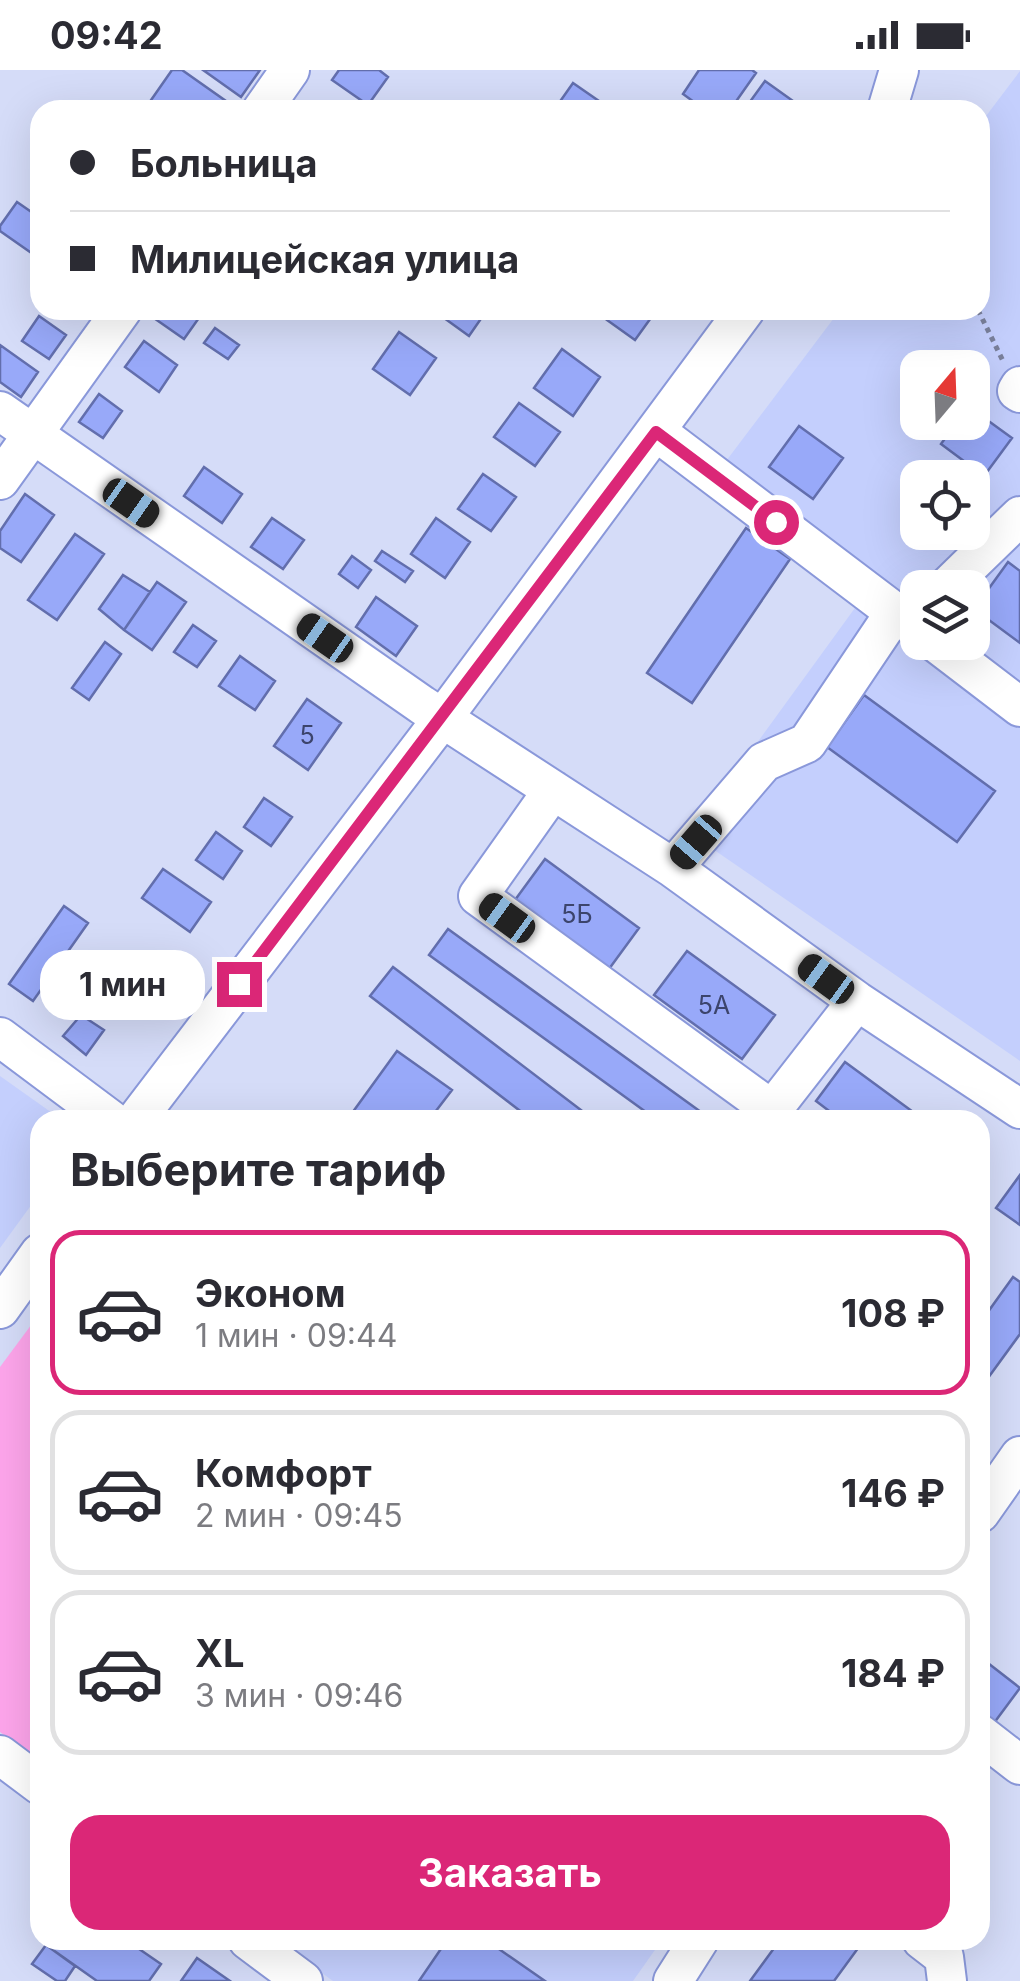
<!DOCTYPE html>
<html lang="ru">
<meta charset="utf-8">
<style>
:root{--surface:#fff;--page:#f2f2f3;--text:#2b2b33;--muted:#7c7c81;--line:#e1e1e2;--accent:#db2777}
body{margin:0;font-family:Inter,sans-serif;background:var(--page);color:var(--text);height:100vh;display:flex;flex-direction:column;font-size:38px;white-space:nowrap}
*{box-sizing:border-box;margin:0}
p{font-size:32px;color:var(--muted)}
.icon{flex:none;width:55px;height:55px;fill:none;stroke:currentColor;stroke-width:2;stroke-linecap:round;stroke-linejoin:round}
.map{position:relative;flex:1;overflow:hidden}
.sheet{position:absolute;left:30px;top:1040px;width:960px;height:840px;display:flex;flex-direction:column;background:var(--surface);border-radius:30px;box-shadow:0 10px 40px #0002}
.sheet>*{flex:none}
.guide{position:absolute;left:30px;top:30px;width:960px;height:220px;border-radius:30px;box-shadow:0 10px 40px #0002;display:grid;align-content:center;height:220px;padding:0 40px;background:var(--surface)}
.needle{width:65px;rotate:19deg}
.controls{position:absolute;left:900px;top:280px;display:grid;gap:20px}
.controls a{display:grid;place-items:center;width:90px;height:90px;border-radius:20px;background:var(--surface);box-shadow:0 10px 40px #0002;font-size:50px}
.end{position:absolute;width:45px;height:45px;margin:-22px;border:12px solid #db2777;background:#fff;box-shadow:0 0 0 5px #fff}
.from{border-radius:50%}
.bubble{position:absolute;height:70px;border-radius:30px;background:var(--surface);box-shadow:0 10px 40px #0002;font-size:32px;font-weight:700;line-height:70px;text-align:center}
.car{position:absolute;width:30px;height:60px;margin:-30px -15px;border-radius:12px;box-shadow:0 0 8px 2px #0007;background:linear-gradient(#222 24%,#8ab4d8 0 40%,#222 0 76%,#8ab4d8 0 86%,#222 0)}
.guide b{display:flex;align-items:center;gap:35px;height:95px;font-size:38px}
.guide b+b{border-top:2px solid var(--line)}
.guide i{width:25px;height:25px;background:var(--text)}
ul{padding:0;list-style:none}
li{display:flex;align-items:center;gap:30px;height:165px;margin:0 20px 15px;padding:0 20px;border:5px solid var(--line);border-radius:30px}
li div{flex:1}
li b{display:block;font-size:38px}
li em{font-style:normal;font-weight:700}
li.on{border-color:var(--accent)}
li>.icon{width:90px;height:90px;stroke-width:1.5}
h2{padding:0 40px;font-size:45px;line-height:120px}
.action{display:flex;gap:20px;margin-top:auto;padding:20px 40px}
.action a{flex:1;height:115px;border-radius:30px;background:var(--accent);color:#fff;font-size:40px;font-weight:700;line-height:115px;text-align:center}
.status{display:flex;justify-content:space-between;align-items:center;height:70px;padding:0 50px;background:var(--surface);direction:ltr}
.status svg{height:28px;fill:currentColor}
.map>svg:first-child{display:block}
.built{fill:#c4cffd;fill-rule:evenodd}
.green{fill:#fda5eb}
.building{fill:#98a9f9;stroke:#626ead;stroke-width:2.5}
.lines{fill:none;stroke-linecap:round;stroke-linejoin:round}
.minor-casing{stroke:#8a98da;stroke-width:42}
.path{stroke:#7a809b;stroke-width:5;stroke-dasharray:5 5;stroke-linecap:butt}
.minor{stroke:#fff;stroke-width:38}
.route{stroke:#db2777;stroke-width:12}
.labels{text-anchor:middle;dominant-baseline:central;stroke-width:8;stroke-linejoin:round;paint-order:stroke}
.number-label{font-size:25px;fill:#3c446c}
</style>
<div class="status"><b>09:42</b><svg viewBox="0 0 49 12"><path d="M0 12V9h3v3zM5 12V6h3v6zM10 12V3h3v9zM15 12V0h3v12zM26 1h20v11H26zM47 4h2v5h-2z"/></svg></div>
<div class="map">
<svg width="1020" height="1911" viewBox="0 0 1020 1911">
<rect width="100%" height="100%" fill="#d5dcf8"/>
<!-- built -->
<path class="built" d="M 1020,1 L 1020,991 L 691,764 L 860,531 L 705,419 L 840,240 L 980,240 L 980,54 ZM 918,298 L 972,298 L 972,352 L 918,352 ZM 918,408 L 972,408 L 972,462 L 918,462 ZM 918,518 L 972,518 L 972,572 L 918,572 Z
M 0,1006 L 62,1050 L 40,1050 L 40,1123 L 0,1178 Z
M 276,1870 L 662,1870 L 633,1911 L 333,1911 Z"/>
<!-- green -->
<path class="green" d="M 40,1243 L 40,1692 L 0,1662 L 0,1297 Z"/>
<!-- building -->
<path class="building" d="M 172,0 L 182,0 L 233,36 L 231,40 L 159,40 L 149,33 Z
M 203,0 L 260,0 L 241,27 Z
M 339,0 L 379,0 L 388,7 L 368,35 L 332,10 Z
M 699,0 L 752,0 L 756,3 L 730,40 L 705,40 L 683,24 Z
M 765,11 L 800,36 L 797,40 L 744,40 Z
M 573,13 L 609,38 L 607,40 L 554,40 Z
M 17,132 L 40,148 L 40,189 L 0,161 L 0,156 Z
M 156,240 L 195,240 L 201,245 L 184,269 L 151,246 Z
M 433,240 L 487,240 L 469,266 Z
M 615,240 L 646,240 L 653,245 L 635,270 L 607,250 Z
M 39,246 L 66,265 L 49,289 L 22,271 Z
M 215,258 L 239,275 L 228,289 L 204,273 Z
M 399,262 L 436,288 L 410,325 L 373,299 Z
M 144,271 L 177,295 L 159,322 L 125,297 Z
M 0,275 L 38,302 L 21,327 L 0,312 Z
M 562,279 L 600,307 L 573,346 L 534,318 Z
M 99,324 L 122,341 L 103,368 L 79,352 Z
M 519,333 L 560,362 L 535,396 L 494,367 Z
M 972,339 L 1012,368 L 984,406 L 941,374 L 957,352 L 972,352 Z
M 799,356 L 843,388 L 813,429 L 769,397 Z
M 204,397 L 242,424 L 222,453 L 184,426 Z
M 483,404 L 516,427 L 491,461 L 458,439 Z
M 25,424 L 54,445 L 21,492 L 0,478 L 0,461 Z
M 272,448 L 304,470 L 283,499 L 251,477 Z
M 436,448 L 470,472 L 445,508 L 411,484 Z
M 746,458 L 790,489 L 692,633 L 647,603 Z
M 75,464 L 104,484 L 57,550 L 28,530 Z
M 382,481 L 413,501 L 405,512 L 375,491 Z
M 352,486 L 371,500 L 358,518 L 339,504 Z
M 1008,492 L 1020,501 L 1020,573 L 974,539 Z
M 123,505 L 150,522 L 124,560 L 99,539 Z
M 157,512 L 186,532 L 152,580 L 124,560 Z
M 376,527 L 417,556 L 396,586 L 356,557 Z
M 193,555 L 216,571 L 197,597 L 174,582 Z
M 105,572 L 121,584 L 89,630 L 72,618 Z
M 240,586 L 275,611 L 255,640 L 219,616 Z
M 864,625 L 995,721 L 957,772 L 827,677 Z
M 307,629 L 341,653 L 308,700 L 274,676 Z
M 264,728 L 292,747 L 271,776 L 244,757 Z
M 216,762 L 242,781 L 223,809 L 196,790 Z
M 545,789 L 639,858 L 609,899 L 515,830 Z
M 163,799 L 211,832 L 190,862 L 142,828 Z
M 64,836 L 88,853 L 33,931 L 9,914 Z
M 448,859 L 712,1050 L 657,1050 L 429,885 Z
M 687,881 L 775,945 L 742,989 L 654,925 Z
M 393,897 L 594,1050 L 532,1050 L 370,926 Z
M 115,908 L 126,916 L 112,936 L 100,928 Z
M 81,945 L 104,960 L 86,985 L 63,966 Z
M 397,981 L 452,1020 L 429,1050 L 347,1050 Z
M 845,992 L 924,1050 L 841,1050 L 816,1031 Z
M 1020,1105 L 1020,1155 L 996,1138 Z
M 1013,1207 L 1020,1212 L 1020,1264 L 980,1319 L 980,1253 Z
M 984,1590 L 1020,1618 L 994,1653 L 980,1642 L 980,1595 Z
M 49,1870 L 126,1870 L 161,1894 L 149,1911 L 97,1911 L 46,1875 Z
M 447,1870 L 486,1870 L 545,1911 L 419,1911 Z
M 780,1870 L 864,1870 L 834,1911 L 750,1911 Z
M 46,1875 L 75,1896 L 65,1911 L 57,1911 L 32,1894 Z
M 197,1888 L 230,1911 L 181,1911 Z"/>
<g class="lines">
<defs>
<path id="minor" d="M 262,40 L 290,0
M 887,40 L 899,0
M 1020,316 L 1017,321 L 1020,323
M 0,341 L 422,635 L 673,798 L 857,931 L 1020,1039
M 657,362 L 909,553 L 912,550
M 0,410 L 122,240
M 946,518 L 1020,446
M 935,572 L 1020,637
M 553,720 L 478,826 L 772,1040 L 857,931
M 673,798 L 764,692 L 807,673 L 895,542
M 0,967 L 111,1050
M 136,1050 L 442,649 L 745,240
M 0,1239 L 40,1183
M 980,1443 L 1020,1386
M 980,1664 L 1020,1695
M 0,1685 L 40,1715
M 248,1870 L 303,1911
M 922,1870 L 944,1887 L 947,1911
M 673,1911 L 699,1870"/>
</defs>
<!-- minor casing -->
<use href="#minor" class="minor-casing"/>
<!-- path -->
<path class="path" d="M 978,240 L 1003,291"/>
<!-- minor -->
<use href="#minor" class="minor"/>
</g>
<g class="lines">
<!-- route -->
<path class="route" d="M 239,914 L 656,362 L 776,452"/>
</g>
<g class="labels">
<!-- number labels -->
<g class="number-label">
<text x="307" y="665">5</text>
<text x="577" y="844">5Б</text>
<text x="714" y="935">5А</text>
</g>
</g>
</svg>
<div class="controls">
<a><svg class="needle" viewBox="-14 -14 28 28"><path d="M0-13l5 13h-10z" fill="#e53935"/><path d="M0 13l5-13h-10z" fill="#7c7c81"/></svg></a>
<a><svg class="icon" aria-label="locate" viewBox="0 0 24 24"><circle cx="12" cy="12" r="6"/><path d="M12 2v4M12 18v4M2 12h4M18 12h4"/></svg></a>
<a><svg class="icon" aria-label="layers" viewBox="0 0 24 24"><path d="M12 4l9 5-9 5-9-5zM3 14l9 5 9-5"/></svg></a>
</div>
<i class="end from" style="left:776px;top:452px"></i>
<i class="end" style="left:239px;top:914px"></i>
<div class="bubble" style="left:40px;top:880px;width:165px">1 мин</div>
<i class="car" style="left:131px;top:433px;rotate:125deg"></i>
<i class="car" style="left:325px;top:568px;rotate:305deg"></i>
<i class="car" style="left:696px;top:772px;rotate:221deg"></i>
<i class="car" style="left:507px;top:848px;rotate:306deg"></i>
<i class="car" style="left:826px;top:909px;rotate:306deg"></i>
<div class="guide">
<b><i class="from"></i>Больница</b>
<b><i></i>Милицейская улица</b>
</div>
<section class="sheet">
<h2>Выберите тариф</h2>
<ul>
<li class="on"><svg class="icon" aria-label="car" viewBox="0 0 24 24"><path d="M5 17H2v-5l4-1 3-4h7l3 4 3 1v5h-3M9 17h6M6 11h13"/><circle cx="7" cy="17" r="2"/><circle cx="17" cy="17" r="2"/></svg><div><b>Эконом</b><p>1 мин · 09:44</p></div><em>108 ₽</em></li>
<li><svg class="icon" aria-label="car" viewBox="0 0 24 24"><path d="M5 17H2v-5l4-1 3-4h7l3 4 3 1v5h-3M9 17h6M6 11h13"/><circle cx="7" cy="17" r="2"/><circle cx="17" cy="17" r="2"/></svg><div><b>Комфорт</b><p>2 мин · 09:45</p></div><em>146 ₽</em></li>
<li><svg class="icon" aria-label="car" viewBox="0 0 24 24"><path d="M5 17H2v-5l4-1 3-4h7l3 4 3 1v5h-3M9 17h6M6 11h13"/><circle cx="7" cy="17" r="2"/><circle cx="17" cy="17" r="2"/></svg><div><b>XL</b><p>3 мин · 09:46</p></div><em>184 ₽</em></li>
</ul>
<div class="action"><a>Заказать</a></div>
</section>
</div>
